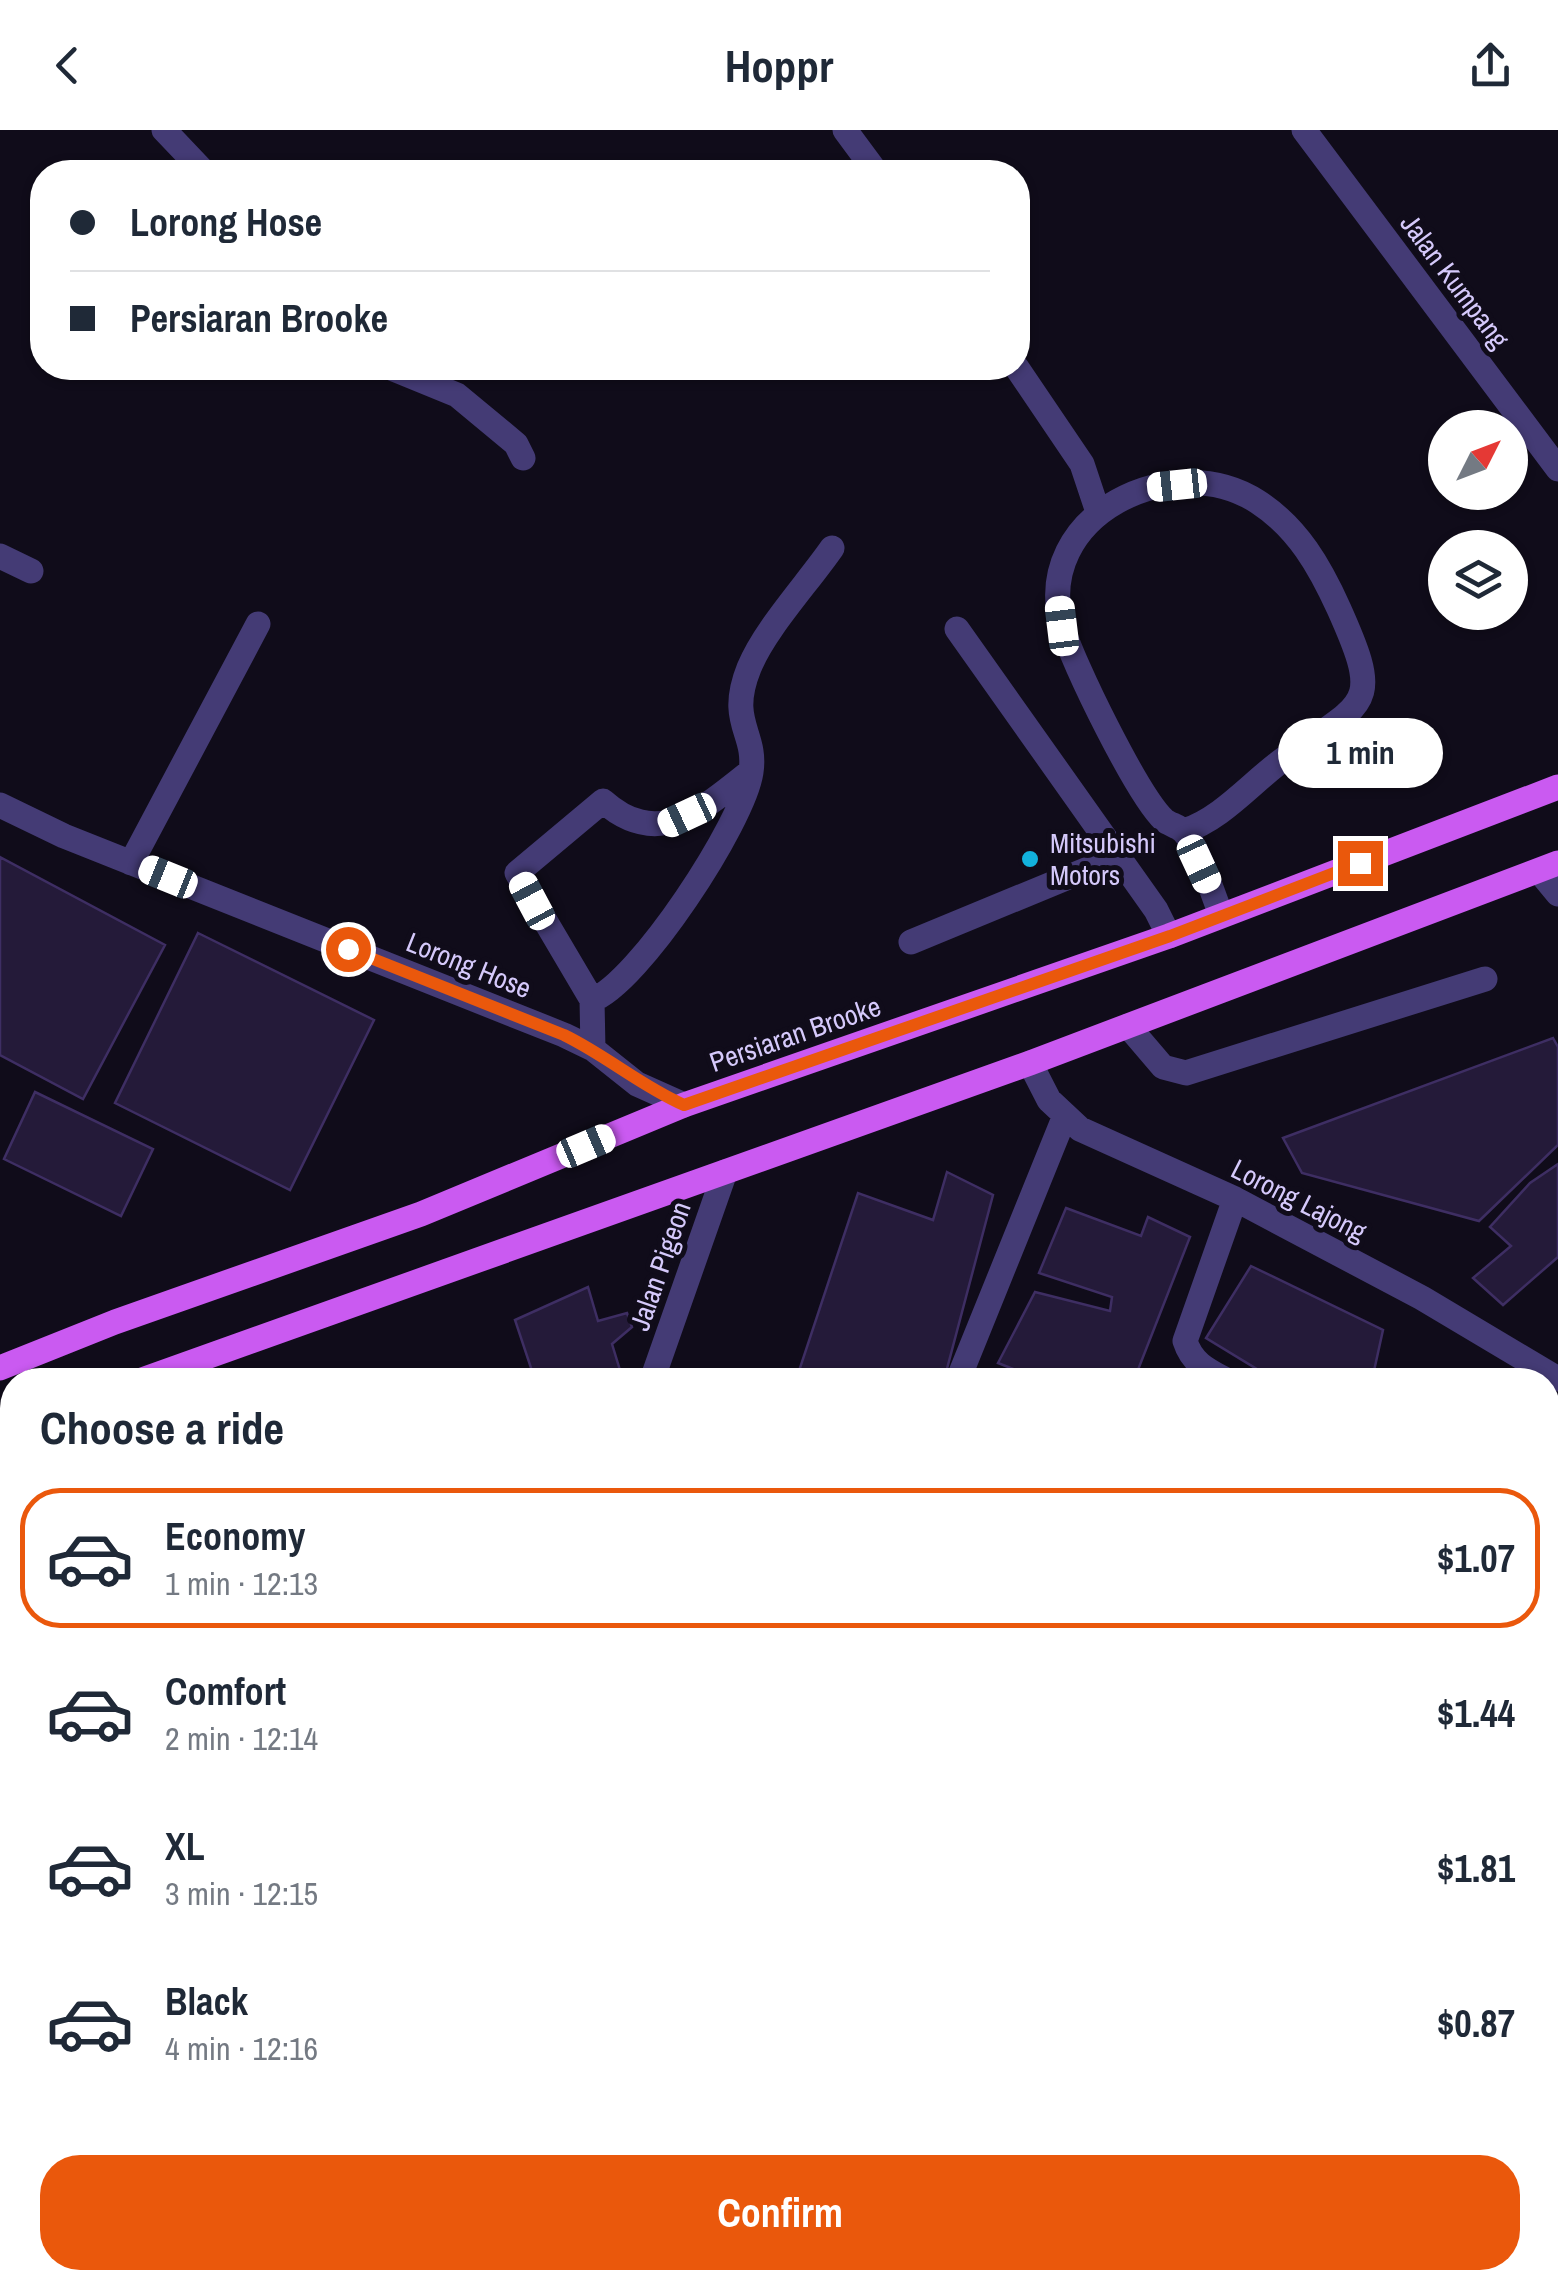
<!DOCTYPE html>
<meta charset="utf-8">
<style>
:root{--surface:#fff;--page:#f2f2f3;--text:#1f2937;--muted:#747a83;--line:#e0e1e3;--accent:#ea580c}
body{margin:0;font-family:"Archivo Narrow",sans-serif;background:var(--page);color:var(--text);height:100vh;display:flex;flex-direction:column;font-size:38px;white-space:nowrap}
*{box-sizing:border-box;margin:0}
p{font-size:32px;color:var(--muted)}
.icon{flex:none;width:55px;height:55px;fill:none;stroke:currentColor;stroke-width:2;stroke-linecap:round;stroke-linejoin:round}
.map{position:relative;flex:1;overflow:hidden}
.side{position:absolute;left:0px;top:1238px;width:1560px;height:922px;display:flex;flex-direction:column;background:var(--surface);border-radius:40px 40px 0 0;box-shadow:0 2px 8px #0004}
.side>*{flex:none}
.hud{position:absolute;left:30px;top:30px;width:1000px;height:220px;border-radius:40px;box-shadow:0 2px 8px #0004;display:grid;align-content:center;height:220px;padding:0 40px;background:var(--surface)}
.needle{width:65px;rotate:48deg}
.tools{position:absolute;left:1428px;top:280px;display:grid;gap:20px}
.tools a{display:grid;place-items:center;width:100px;height:100px;border-radius:50%;background:var(--surface);box-shadow:0 2px 8px #0004;font-size:50px}
.end{position:absolute;width:45px;height:45px;margin:-22px;border:12px solid #ea580c;background:#fff;box-shadow:0 0 0 5px #fff}
.from{border-radius:50%}
.bubble{position:absolute;height:70px;border-radius:35px;background:var(--surface);box-shadow:0 2px 8px #0004;font-size:32px;font-weight:800;line-height:70px;text-align:center}
.car{position:absolute;width:30px;height:60px;margin:-30px -15px;border-radius:12px;box-shadow:0 0 8px 2px #0007;background:linear-gradient(#fff 24%,#345 0 40%,#fff 0 76%,#345 0 86%,#fff 0)}
.hud b{display:flex;align-items:center;gap:35px;height:95px;font-size:38px}
.hud b+b{border-top:2px solid var(--line)}
.hud i{width:25px;height:25px;background:var(--text)}
ul{padding:0;list-style:none}
li{display:flex;align-items:center;gap:30px;height:140px;margin:0 20px 15px;padding:0 20px;border:5px solid transparent;border-radius:40px}
li div{flex:1}
li b{display:block;font-size:38px}
li em{font-style:normal;font-weight:800}
li.active{border-color:var(--accent)}
li>.icon{width:90px;height:90px;stroke-width:1.5}
h2{padding:0 40px;font-size:45px;line-height:120px}
.primary-button{display:flex;gap:20px;margin-top:auto;padding:20px 40px}
.primary-button a{flex:1;height:115px;border-radius:40px;background:var(--accent);color:#fff;font-size:40px;font-weight:800;line-height:115px;text-align:center}
header{display:flex;justify-content:space-between;align-items:center;height:130px;padding:0 40px;background:var(--surface);font-size:45px;font-weight:800}
.map>svg:first-child{display:block}
.building{fill:#241a39;stroke:#3e2e63;stroke-width:2.5}
.lines{fill:none;stroke-linecap:round;stroke-linejoin:round}
.minor{stroke:#443b75;stroke-width:25}
.major{stroke:#ca5af1;stroke-width:25}
.route{stroke:#ea580c;stroke-width:12}
.poi-dot{fill:#12b2dd;stroke:#100c1a;stroke-width:4}
.labels{text-anchor:middle;dominant-baseline:central;stroke-width:10;stroke-linejoin:round;paint-order:stroke}
.street-label{font-size:28px;fill:#d5c9fb;stroke:#100c1a}
.poi-label{font-size:28px;fill:#d5c9fb;stroke:#100c1a;text-anchor:start}
</style>
<header><svg class="icon" aria-label="back" viewBox="0 0 24 24"><path d="M15 5l-7 7 7 7"/></svg>Hoppr<svg class="icon" aria-label="share" viewBox="0 0 24 24"><path d="M12 15V3M7 8l5-5 5 5M5 13v7h14v-7"/></svg></header>
<div class="map">
<svg width="1558" height="2159" viewBox="0 0 1558 2159">
<rect width="100%" height="100%" fill="#100c1a"/>
<!-- building -->
<path class="building" d="M 0,727 L 165,815 L 83,969 L 0,925 Z
M 198,803 L 374,890 L 290,1060 L 115,973 Z
M 1553,908 L 1558,917 L 1558,1015 L 1479,1091 L 1302,1043 L 1283,1008 Z
M 35,962 L 153,1019 L 121,1086 L 4,1029 Z
M 1558,1034 L 1558,1127 L 1503,1175 L 1473,1148 L 1511,1116 L 1490,1097 L 1530,1053 Z
M 947,1042 L 993,1065 L 944,1250 L 796,1250 L 858,1063 L 933,1090 Z
M 1066,1078 L 1141,1106 L 1148,1087 L 1190,1107 L 1134,1250 L 1041,1250 L 998,1233 L 1035,1162 L 1110,1181 L 1112,1167 L 1039,1143 Z
M 1251,1136 L 1383,1200 L 1372,1250 L 1275,1250 L 1206,1208 Z
M 588,1157 L 598,1191 L 627,1183 L 632,1197 L 612,1214 L 623,1250 L 535,1250 L 515,1190 Z
M 1548,1314 L 1558,1320 L 1558,1421 L 1548,1443 Z
M 1558,1421 L 1558,1524 L 1548,1520 L 1548,1443 Z
M 0,1529 L 12,1531 L 12,1661 L 0,1657 Z
M 12,1774 L 12,1847 L 0,1844 L 0,1804 Z
M 0,1908 L 12,1915 L 12,1937 L 0,1960 Z
M 399,2148 L 462,2148 L 458,2159 L 427,2159 Z
M 635,2148 L 756,2148 L 750,2159 L 631,2159 Z
M 784,2148 L 903,2148 L 897,2159 L 779,2159 Z"/>
<g class="lines">
<!-- minor -->
<path class="minor" d="M 164,0 L 204,42
M 845,0 L 876,42
M 1304,0 L 1558,339
M 391,238 L 457,265 L 516,314 L 523,328
M 1017,238 L 1082,334 L 1098,382
M 0,426 L 31,441
M 957,499 L 1156,780 L 1169,806
M 0,675 L 64,706 L 564,905 L 593,919 L 637,954 L 684,975
M 1184,701 C 1224,688 1253,650 1288,626 C 1368,570 1382,575 1339,479 C 1320,437 1298,398 1258,372 C 1175,317 1031,384 1062,496 C 1072,532 1138,666 1164,690 C 1170,695 1179,696 1184,702 C 1198,717 1213,764 1221,785
M 131,733 L 258,494
M 1539,741 L 1558,764
M 911,812 L 1117,727
M 592,870 C 638,854 744,692 751,642 C 757,602 727,593 749,538 C 765,499 807,454 832,418
M 1128,896 L 1163,937 L 1186,943 L 1485,849
M 593,919 L 592,870 L 517,743 L 603,671 C 659,721 704,678 751,641
M 1030,933 L 1049,970 L 1080,999 L 1235,1069 L 1422,1168 L 1558,1249
M 652,1250 L 725,1042
M 958,1250 L 1064,988
M 1226,1250 C 1207,1240 1192,1233 1185,1211 L 1235,1069
M 0,1405 L 12,1408
M 0,1505 L 12,1506
M 1548,1936 L 1558,1941
M 0,2067 L 12,2071
M 234,2148 L 269,2159
M 546,2159 L 548,2148
M 941,2159 L 948,2148"/>
<!-- major -->
<path class="major" d="M 0,1238 L 115,1192 L 421,1084 L 684,975 L 1169,806 L 1558,657
M 142,1250 L 1030,933 L 1558,733
M 0,1301 L 12,1296"/>
</g>
<g class="lines">
<!-- route -->
<path class="route" d="M 348,819 L 564,905 C 607,926 641,956 684,975 L 1170,806 L 1360,733"/>
</g>
<!-- markers -->
<circle class="poi-dot" cx="1030" cy="729" r="10"/>
<g class="labels">
<!-- street labels -->
<g class="street-label">
<text transform="translate(1455 151) rotate(53)">Jalan Kumpang</text>
<text transform="translate(469 835) rotate(22)">Lorong Hose</text>
<text transform="translate(795 904) rotate(-19)">Persiaran Brooke</text>
<text transform="translate(1299 1070) rotate(27)">Lorong Lajong</text>
<text transform="translate(660 1136) rotate(-71)">Jalan Pigeon</text>
</g>
<!-- poi labels -->
<g class="poi-label">
<text x="1050" y="713">Mitsubishi<tspan x="1050" dy="32">Motors</tspan></text>
</g>
</g>
</svg>
<div class="tools">
<a><svg class="needle" viewBox="-14 -14 28 28"><path d="M0-13l5 13h-10z" fill="#e53935"/><path d="M0 13l5-13h-10z" fill="#747a83"/></svg></a>
<a><svg class="icon" aria-label="layers" viewBox="0 0 24 24"><path d="M12 4l9 5-9 5-9-5zM3 14l9 5 9-5"/></svg></a>
</div>
<i class="end from" style="left:348px;top:819px"></i>
<i class="end" style="left:1360px;top:733px"></i>
<div class="bubble" style="left:1278px;top:588px;width:165px">1 min</div>
<i class="car" style="left:1177px;top:355px;rotate:264deg"></i>
<i class="car" style="left:1062px;top:496px;rotate:353deg"></i>
<i class="car" style="left:687px;top:685px;rotate:245deg"></i>
<i class="car" style="left:1199px;top:734px;rotate:155deg"></i>
<i class="car" style="left:168px;top:747px;rotate:292deg"></i>
<i class="car" style="left:532px;top:771px;rotate:332deg"></i>
<i class="car" style="left:586px;top:1016px;rotate:67deg"></i>
<div class="hud">
<b><i class="from"></i>Lorong Hose</b>
<b><i></i>Persiaran Brooke</b>
</div>
<section class="side">
<h2>Choose a ride</h2>
<ul>
<li class="active"><svg class="icon" aria-label="car" viewBox="0 0 24 24"><path d="M5 17H2v-5l4-1 3-4h7l3 4 3 1v5h-3M9 17h6M6 11h13"/><circle cx="7" cy="17" r="2"/><circle cx="17" cy="17" r="2"/></svg><div><b>Economy</b><p>1 min · 12:13</p></div><em>$1.07</em></li>
<li><svg class="icon" aria-label="car" viewBox="0 0 24 24"><path d="M5 17H2v-5l4-1 3-4h7l3 4 3 1v5h-3M9 17h6M6 11h13"/><circle cx="7" cy="17" r="2"/><circle cx="17" cy="17" r="2"/></svg><div><b>Comfort</b><p>2 min · 12:14</p></div><em>$1.44</em></li>
<li><svg class="icon" aria-label="car" viewBox="0 0 24 24"><path d="M5 17H2v-5l4-1 3-4h7l3 4 3 1v5h-3M9 17h6M6 11h13"/><circle cx="7" cy="17" r="2"/><circle cx="17" cy="17" r="2"/></svg><div><b>XL</b><p>3 min · 12:15</p></div><em>$1.81</em></li>
<li><svg class="icon" aria-label="car" viewBox="0 0 24 24"><path d="M5 17H2v-5l4-1 3-4h7l3 4 3 1v5h-3M9 17h6M6 11h13"/><circle cx="7" cy="17" r="2"/><circle cx="17" cy="17" r="2"/></svg><div><b>Black</b><p>4 min · 12:16</p></div><em>$0.87</em></li>
</ul>
<div class="primary-button"><a>Confirm</a></div>
</section>
</div>
